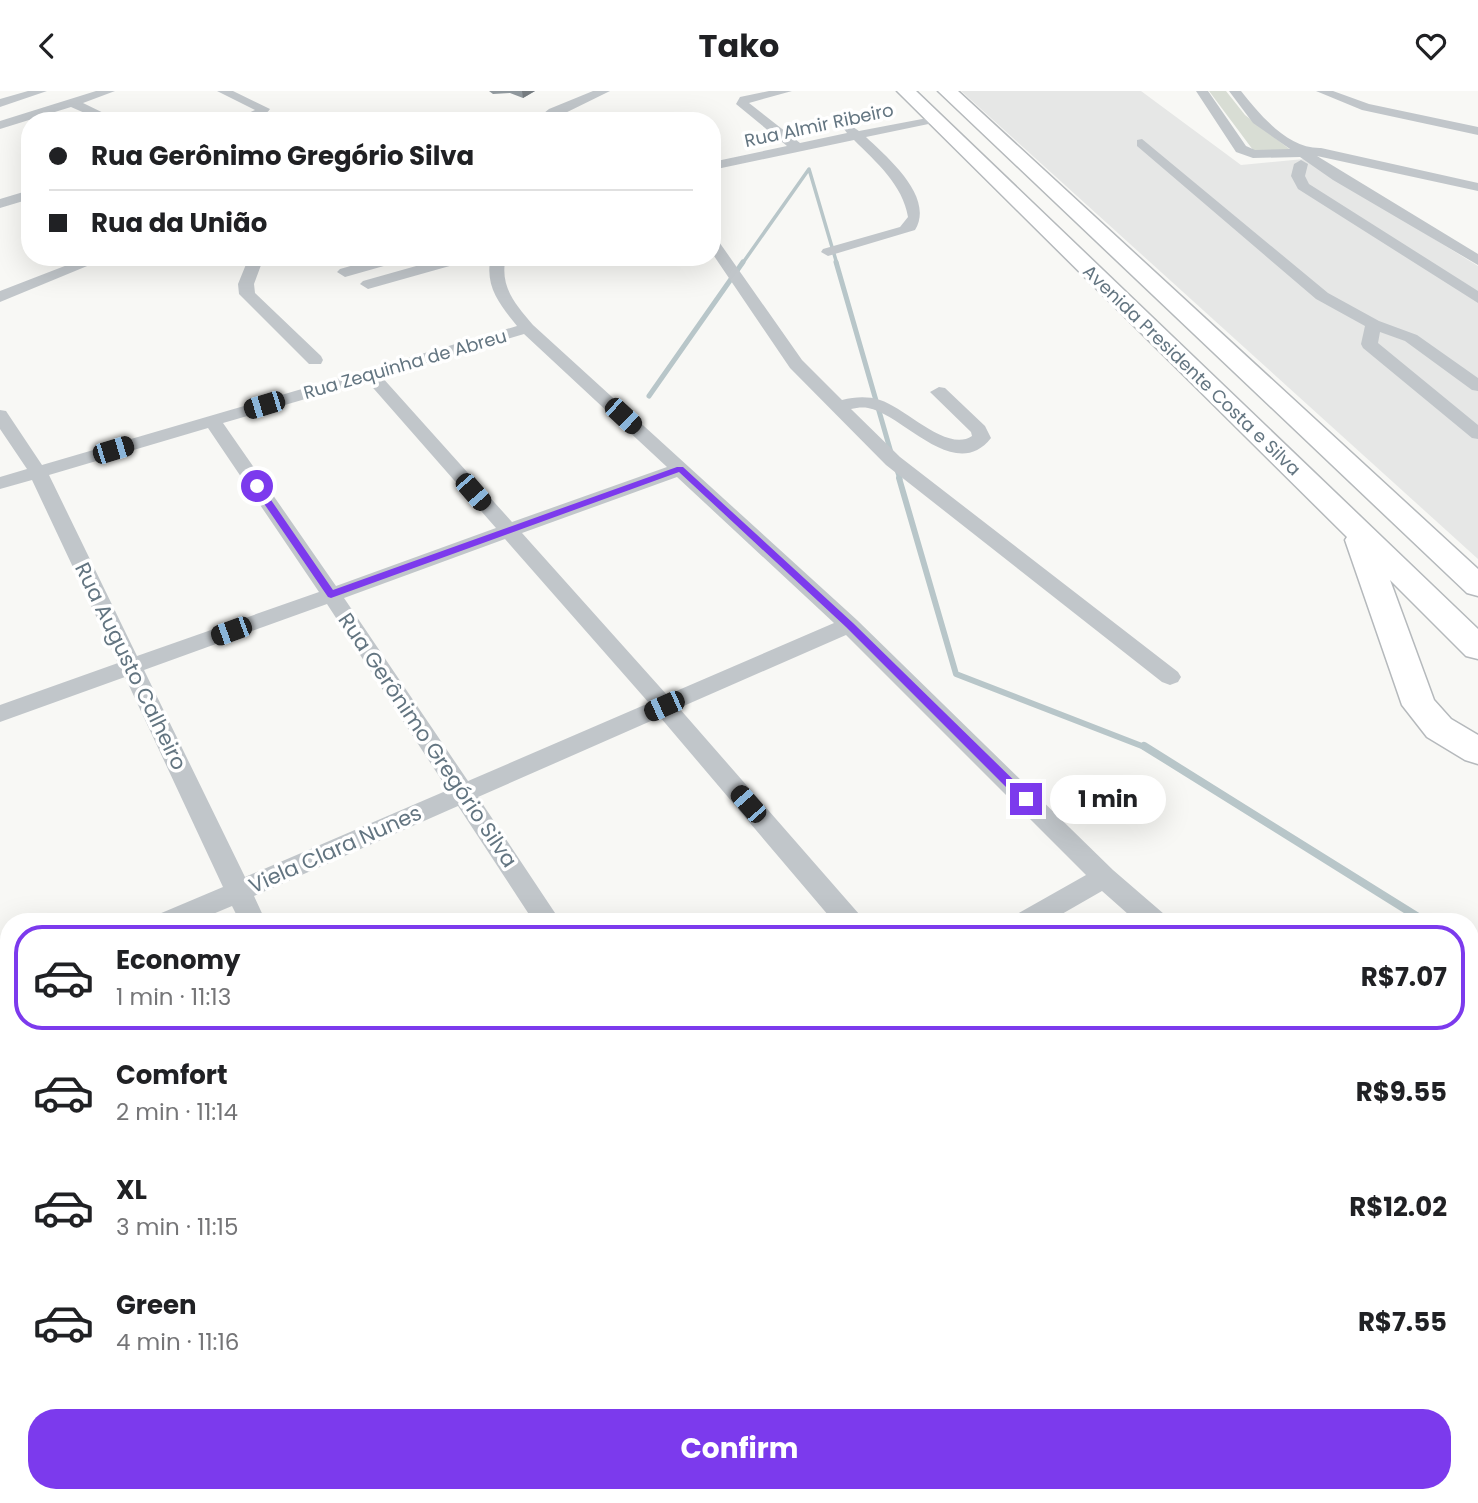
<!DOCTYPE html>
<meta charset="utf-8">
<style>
:root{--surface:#fff;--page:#f6f6f6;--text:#202124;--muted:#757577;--line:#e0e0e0;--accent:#7c3aed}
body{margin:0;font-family:Poppins,sans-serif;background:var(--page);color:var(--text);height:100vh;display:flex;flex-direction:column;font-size:26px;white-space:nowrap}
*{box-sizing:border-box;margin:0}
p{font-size:23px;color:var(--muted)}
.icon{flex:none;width:38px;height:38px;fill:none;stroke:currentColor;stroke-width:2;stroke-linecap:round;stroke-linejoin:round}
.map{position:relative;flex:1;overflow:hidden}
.details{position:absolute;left:0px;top:822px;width:1479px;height:590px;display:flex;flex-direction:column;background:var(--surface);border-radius:28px 28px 0 0;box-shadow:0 7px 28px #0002}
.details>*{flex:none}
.top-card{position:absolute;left:21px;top:21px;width:700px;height:154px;border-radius:28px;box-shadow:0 7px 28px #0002;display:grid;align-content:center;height:154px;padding:0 28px;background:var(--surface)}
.end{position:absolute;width:32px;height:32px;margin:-16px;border:9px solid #7c3aed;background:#fff;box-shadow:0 0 0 4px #fff}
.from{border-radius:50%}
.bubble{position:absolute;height:49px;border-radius:24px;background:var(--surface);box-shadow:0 7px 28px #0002;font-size:23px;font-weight:700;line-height:49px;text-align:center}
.car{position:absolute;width:21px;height:42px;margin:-21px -10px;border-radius:9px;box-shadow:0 0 5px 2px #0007;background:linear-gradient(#222 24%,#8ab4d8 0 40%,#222 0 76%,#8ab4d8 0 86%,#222 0)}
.top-card b{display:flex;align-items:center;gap:24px;height:66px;font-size:26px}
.top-card b+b{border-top:2px solid var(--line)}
.top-card i{width:18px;height:18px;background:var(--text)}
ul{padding:12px 0 0;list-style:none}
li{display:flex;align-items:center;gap:21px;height:105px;margin:0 14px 10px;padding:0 14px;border:4px solid transparent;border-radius:28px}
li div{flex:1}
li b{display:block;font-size:26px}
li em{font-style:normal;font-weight:700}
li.on{border-color:var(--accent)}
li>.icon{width:63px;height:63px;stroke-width:1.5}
.primary-button{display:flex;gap:14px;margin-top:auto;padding:14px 28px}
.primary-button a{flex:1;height:80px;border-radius:28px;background:var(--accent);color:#fff;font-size:28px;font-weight:700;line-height:80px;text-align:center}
header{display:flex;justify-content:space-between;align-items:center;height:91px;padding:0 28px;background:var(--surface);font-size:32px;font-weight:700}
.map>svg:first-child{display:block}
.built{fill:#e6e7e6}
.green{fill:#d8ddd4}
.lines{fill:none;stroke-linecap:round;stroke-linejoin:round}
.stream-far3{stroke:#b8c6c9;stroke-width:3.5}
.stream-far2{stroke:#b8c6c9;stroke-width:5}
.stream-far1{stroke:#b8c6c9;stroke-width:6}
.stream{stroke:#b8c6c9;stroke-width:8}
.highway-casing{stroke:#b5b9bc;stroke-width:3}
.minor{fill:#c1c6ca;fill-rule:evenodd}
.highway{fill:#fff;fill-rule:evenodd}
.wall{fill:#90989d}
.shaded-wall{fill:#767c80}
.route{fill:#7c3aed}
.labels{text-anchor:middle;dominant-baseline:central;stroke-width:7;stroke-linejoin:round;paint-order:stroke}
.far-street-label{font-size:18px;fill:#637581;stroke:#fff}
.street-label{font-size:21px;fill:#637581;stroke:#fff}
</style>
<header><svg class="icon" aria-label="back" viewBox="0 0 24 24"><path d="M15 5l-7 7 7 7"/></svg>Tako<svg class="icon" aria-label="heart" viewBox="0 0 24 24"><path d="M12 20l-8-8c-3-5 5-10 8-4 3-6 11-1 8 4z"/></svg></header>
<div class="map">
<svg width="1478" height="1412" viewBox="0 0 1478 1412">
<rect width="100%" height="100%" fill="#f8f8f5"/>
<!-- built -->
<path class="built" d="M 961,0 L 1141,0 L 1241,74 L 1304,68 L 1478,175 L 1478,468 Z"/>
<!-- green -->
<path class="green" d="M 1209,0 L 1226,0 L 1245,24 L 1292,60 L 1261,61 L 1253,59 Z"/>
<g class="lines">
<!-- stream-far3 -->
<path class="stream-far3" d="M 742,173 L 809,78 L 837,173"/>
<!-- stream-far2 -->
<path class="stream-far2" d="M 836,171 L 892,365
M 649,305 L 743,171
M 896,376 L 900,388"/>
<!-- stream-far1 -->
<path class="stream-far1" d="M 899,387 L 956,583 L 1147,657"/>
<!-- stream -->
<path class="stream" d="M 1144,655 L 1426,831
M 1470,858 L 1478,863"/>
<defs>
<path id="highway" d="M 897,0 L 916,0 L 1478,538 L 1478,568 L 1466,565 L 1390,489 L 1434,609 L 1451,628 L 1478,644 L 1478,673 L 1465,669 L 1427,646 L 1402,614 L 1345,449 L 1347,446 Z
M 938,0 L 958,0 L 1478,478 L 1478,505 L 1467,502 Z"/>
</defs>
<!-- highway casing -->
<use href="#highway" class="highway-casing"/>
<!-- minor -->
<path class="minor" d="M 28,0 L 47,0 L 0,16 L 0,8 Z
M 96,0 L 115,0 L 83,12 L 120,30 L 103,30 L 71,16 L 0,38 L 0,30 Z
M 217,0 L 233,0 L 270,18 C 262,30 245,30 231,30 L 255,19 Z
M 593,0 L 610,0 L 549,30 L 534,30 L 549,18 Z
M 769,0 L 792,0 L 749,12 L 800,52 L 847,42 L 844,38 L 850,34 L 859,40 L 938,25 L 938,31 L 866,46 C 888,67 935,106 915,139 L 828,165 L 821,161 L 823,158 L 900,136 L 908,126 C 903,94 876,71 854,49 L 712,79 L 712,71 L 787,55 L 736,13 L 740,6 Z
M 1196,0 L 1208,0 L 1246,55 L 1255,59 L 1290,58 L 1253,32 L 1229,0 L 1241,0 C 1260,24 1288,58 1321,57 L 1478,92 L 1478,100 L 1317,65 L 1478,163 L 1478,174 L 1333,89 L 1300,66 L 1253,67 L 1236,61 Z
M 1316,0 L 1333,0 L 1369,13 L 1478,36 L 1478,44 L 1362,19 Z
M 1142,48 L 1328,202 L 1379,230 L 1417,244 L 1478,287 L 1478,300 L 1472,299 L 1405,250 L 1380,241 L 1378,252 L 1478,334 L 1478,348 L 1472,347 L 1363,257 L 1361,253 L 1365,235 L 1316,208 L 1137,55 L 1137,49 Z
M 1301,69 L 1308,73 L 1305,85 L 1309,93 L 1478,200 L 1478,212 L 1298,98 L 1291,85 L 1294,73 Z
M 30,99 L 30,108 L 0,117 L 0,108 Z
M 712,147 L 717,148 L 802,269 L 842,309 C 855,306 867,305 880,309 C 906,317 947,362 972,345 L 971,341 L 930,301 L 939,296 L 945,297 L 985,335 L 991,347 C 955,393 903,323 868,317 C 862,316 856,317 851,318 L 900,366 L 1178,581 L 1181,586 L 1178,591 L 1170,594 L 1162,591 L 886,374 L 790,277 L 712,162 Z
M 88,166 L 109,166 L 0,211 L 0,200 Z
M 249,166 L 264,166 L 254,193 L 255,202 L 321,265 L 323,269 L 321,273 L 309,273 L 239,203 L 238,193 Z
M 382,166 L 407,166 L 405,169 L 345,186 L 337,181 L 340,178 Z
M 448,166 L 473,166 L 471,169 L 368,198 L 360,193 L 363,190 Z
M 491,166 L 506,166 C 499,195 515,213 533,234 L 857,529 L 1113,779 L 1164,823 L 1168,831 L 1137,831 L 1102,800 L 1048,831 L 1013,831 L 1017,823 L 1086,784 L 846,544 L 679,617 L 859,823 L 863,831 L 834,831 L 660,626 L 478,706 L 561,831 L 534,831 L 458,715 L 254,805 L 266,831 L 240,831 L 232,815 L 194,831 L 155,831 L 159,823 L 223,796 L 125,586 L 0,631 L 0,614 L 118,572 L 32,389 L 0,398 L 0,386 L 27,378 L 0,338 L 0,319 L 6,320 L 42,374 L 517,235 C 500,214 484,195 491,166 ZM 524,243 L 667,376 L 512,431 L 381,285 ZM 367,290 L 496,437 L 336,495 L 223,332 ZM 208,337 L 319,501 L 137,565 L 49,384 ZM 677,386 L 834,532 L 667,604 L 522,442 ZM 505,448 L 649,612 L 468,690 L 344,507 ZM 327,513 L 448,699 L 245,786 L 144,579 Z
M 9,889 L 9,913 L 0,916 L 0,892 Z
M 0,1066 L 9,1070 L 9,1130 L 0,1127 Z
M 1470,1098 L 1478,1101 L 1478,1135 L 1470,1132 Z
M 13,1404 L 60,1404 L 57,1412 L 10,1412 Z
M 75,1404 L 118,1404 L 115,1412 L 72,1412 Z
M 504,1404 L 541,1404 L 544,1412 L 507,1412 Z
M 908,1404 L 947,1404 L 950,1412 L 911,1412 Z
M 1320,1404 L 1361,1404 L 1364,1412 L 1323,1412 Z"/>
<!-- highway -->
<use href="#highway" class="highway"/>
</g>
<!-- wall -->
<path class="wall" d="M 489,0 L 535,0 L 523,7 L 510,2 L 493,3 Z"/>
<!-- shaded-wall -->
<path class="shaded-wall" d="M 522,0 L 535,0 L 523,7 Z"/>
<!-- route -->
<path class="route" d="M 677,376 L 683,376 L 853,532 L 1030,705 L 1030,711 L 1021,711 L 846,536 L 679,381 L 331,507 L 328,506 L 252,395 L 260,393 L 333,499 Z"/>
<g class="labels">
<!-- far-street labels -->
<g class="far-street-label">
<text transform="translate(819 34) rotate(-12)">Rua Almir Ribeiro</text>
<text transform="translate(405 273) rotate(-16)">Rua Zequinha de Abreu</text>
<text transform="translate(1192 279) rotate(44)">Avenida Presidente Costa e Silva</text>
</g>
<!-- street labels -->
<g class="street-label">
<text transform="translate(131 575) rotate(64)">Rua Augusto Calheiro</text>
<text transform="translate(428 649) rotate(56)">Rua Gerônimo Gregório Silva</text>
<text transform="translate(335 758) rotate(-24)">Viela Clara Nunes</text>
</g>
</g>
</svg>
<i class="end from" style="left:257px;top:395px"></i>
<i class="end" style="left:1026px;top:708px"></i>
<div class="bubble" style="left:1050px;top:684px;width:116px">1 min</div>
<i class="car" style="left:264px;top:314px;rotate:253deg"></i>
<i class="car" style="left:623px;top:325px;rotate:133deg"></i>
<i class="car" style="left:113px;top:359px;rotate:73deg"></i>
<i class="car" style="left:473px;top:401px;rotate:139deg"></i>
<i class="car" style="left:231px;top:540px;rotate:250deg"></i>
<i class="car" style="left:664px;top:615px;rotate:246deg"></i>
<i class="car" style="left:748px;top:713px;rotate:319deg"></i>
<div class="top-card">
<b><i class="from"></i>Rua Gerônimo Gregório Silva</b>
<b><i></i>Rua da União</b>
</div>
<section class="details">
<ul>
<li class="on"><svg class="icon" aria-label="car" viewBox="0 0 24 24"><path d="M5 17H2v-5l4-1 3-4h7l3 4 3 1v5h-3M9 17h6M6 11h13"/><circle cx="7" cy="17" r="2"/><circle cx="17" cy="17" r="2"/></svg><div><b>Economy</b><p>1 min · 11:13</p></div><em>R$7.07</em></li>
<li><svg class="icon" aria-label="car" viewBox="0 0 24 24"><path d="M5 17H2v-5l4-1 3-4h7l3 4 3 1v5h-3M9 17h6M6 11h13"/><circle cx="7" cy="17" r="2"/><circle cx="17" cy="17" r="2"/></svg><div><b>Comfort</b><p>2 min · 11:14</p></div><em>R$9.55</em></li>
<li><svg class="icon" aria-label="car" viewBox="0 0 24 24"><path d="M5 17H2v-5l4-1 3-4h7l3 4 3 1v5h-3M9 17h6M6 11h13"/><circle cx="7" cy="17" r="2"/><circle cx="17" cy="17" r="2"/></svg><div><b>XL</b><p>3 min · 11:15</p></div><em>R$12.02</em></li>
<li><svg class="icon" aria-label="car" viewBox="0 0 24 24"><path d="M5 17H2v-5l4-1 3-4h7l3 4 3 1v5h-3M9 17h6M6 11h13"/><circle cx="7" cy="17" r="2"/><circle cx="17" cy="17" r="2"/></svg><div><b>Green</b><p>4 min · 11:16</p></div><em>R$7.55</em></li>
</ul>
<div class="primary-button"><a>Confirm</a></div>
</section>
</div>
